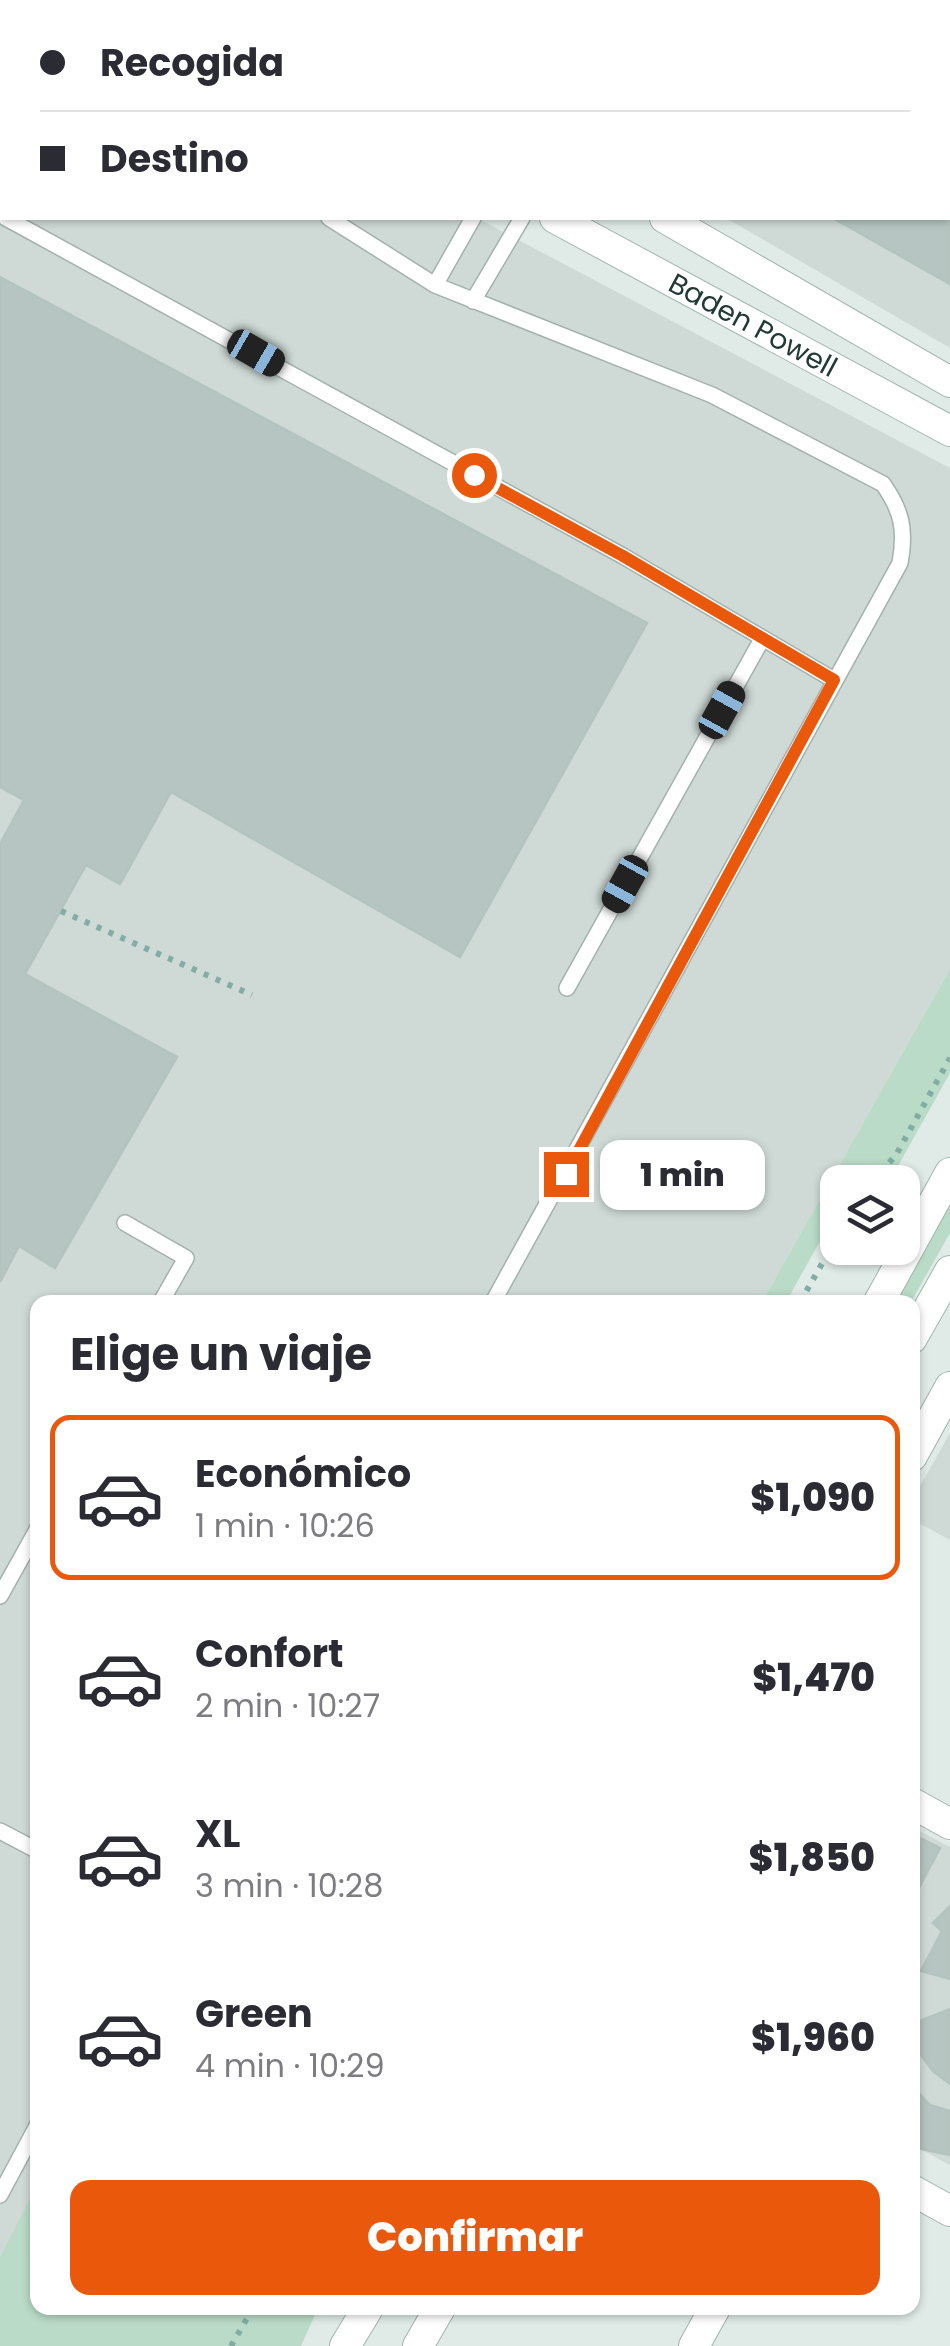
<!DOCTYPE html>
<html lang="es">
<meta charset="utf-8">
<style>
:root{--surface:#fff;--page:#f7f7f7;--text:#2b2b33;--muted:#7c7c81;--line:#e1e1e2;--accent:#ea580c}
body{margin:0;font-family:Poppins,sans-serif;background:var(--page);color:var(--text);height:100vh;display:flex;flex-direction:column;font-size:38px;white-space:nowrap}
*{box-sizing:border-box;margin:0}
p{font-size:32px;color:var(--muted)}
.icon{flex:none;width:55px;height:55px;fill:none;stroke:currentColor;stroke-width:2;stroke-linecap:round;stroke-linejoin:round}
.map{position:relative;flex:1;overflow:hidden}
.side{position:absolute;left:30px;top:1295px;width:890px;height:1020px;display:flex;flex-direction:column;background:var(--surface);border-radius:20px;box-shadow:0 2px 8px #0004}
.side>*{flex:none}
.banner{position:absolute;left:0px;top:0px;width:950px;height:220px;box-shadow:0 2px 8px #0004;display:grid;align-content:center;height:220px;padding:0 40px;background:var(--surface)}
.buttons{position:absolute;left:820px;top:1165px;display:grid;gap:20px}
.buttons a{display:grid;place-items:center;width:100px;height:100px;border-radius:20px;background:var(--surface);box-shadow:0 2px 8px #0004;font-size:50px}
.end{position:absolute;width:45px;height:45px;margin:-22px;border:12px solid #ea580c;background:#fff;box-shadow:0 0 0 5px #fff}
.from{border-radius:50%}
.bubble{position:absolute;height:70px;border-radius:20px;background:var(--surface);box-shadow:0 2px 8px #0004;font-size:32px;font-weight:800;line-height:70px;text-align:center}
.car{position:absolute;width:30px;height:60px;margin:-30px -15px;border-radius:12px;box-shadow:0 0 8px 2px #0007;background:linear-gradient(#222 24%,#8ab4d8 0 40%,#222 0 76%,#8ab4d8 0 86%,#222 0)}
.banner b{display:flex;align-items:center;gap:35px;height:95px;font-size:38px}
.banner b+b{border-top:2px solid var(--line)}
.banner i{width:25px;height:25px;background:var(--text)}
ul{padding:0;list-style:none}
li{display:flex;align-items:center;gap:30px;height:165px;margin:0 20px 15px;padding:0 20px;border:5px solid transparent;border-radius:20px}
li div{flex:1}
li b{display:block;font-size:38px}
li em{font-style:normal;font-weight:800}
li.on{border-color:var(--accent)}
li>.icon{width:90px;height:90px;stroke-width:1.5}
h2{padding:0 40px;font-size:45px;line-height:120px}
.primary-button{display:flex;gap:20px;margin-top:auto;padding:20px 40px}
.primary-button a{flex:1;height:115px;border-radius:20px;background:var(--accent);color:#fff;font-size:40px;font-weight:800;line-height:115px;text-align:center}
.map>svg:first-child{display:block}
.built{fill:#cfdad6}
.green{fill:#badbc7}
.building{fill:#b6c5c1;stroke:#b3c4bf;stroke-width:2.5}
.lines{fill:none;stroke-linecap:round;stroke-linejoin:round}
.service-casing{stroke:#a3b2af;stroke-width:18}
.minor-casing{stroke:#a3b2af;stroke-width:32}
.secondary-casing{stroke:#a0b6b1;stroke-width:32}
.path{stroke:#82ada5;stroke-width:6;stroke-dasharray:5 8;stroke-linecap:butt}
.service{stroke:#fff;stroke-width:15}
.minor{stroke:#fff;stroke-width:30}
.secondary{stroke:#fff;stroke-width:30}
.route{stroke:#ea580c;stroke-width:12}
.labels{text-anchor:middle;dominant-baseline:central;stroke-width:9;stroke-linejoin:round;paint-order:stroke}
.street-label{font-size:28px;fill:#223a37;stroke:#f1f7f5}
</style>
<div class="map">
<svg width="950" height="2346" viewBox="0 0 950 2346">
<rect width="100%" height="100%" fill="#e0ebe7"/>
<!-- built -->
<path class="built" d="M 0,0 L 37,2 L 2,2 L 2,218 L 477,218 L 950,468 L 950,969 L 762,1302 L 38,1302 L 38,2186 L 0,2256 Z
M 381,0 L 950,0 L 950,348 L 726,218 L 948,218 L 948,2 Z
M 950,1433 L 950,1540 L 913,1520 L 912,1500 Z
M 912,1827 L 950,1847 L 950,2165 L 913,2145 Z"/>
<!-- green -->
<path class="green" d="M 950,969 L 950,1073 L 898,1166 L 882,1182 L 838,1182 L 837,1223 L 832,1220 L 786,1302 L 762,1302 Z
M 950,1205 L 950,1233 L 911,1302 L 895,1302 Z
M 37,2186 L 38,2308 L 318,2308 L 301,2346 L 0,2346 L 0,2256 Z"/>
<!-- building -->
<path class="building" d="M 450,0 L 950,0 L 950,284 L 833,218 L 948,218 L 948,2 Z
M 0,277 L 647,623 L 460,957 L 171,792 L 120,884 L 86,865 L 25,974 L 177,1057 L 55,1268 L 19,1246 L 0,1282 L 0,844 L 24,800 L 0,787 Z
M 912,1834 L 940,1848 L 912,1901 Z
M 950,1906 L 950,1979 L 921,1971 L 942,1931 L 933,1923 Z
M 950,2009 L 950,2084 L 933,2071 L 912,2043 L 912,2024 Z
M 912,2086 L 930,2105 L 950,2111 L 950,2155 L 922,2149 L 912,2141 Z"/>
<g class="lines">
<defs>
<path id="service" d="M 332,0 L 336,2
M 0,53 L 2,53
M 6,218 L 623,556 L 834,680
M 329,218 L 435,285 L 712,395 L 883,484 C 902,511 906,530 900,563 L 493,1302
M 435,285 L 473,218
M 473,301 L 522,218
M 567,988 L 761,641
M 125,1223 L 186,1258 L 161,1302
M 0,1596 L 38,1528
M 0,1831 L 38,1851
M 0,2195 L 38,2124"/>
<path id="minor" d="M 912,1456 L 950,1387
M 912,1803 L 950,1824
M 912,2190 L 950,2211
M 418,2346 L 440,2308
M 694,2346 L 715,2308"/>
<g id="secondary">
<path d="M 126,0 L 132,2"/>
<path d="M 257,0 L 261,2"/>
<path id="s1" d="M 555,218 L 950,431"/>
<path d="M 665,218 L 950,382"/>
<path d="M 879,1302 L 950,1173"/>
<path d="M 912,1338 L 950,1271"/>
<path d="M 345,2346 L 368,2308"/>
</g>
</defs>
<!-- service casing -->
<use href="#service" class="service-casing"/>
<!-- minor casing -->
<use href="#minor" class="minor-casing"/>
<!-- secondary casing -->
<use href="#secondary" class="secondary-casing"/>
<!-- path -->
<path class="path" d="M 61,911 L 252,995
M 872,1182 L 896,1155 L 950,1058
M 800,1302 L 838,1236
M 231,2346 L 253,2308"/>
<!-- service -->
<use href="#service" class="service"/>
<!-- minor -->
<use href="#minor" class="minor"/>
<!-- secondary -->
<use href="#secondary" class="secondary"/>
</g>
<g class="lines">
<!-- route -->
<path class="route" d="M 474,475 L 623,556 L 834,680 L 566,1174"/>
</g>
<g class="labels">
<!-- street labels -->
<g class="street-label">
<text stroke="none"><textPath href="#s1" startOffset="225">Baden Powell</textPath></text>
</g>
</g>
</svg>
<div class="buttons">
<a><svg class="icon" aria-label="layers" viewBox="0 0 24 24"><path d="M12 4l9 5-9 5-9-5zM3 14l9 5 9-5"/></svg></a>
</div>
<i class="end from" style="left:474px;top:475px"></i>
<i class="end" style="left:566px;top:1174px"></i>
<div class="bubble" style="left:600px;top:1140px;width:165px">1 min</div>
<i class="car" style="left:256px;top:353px;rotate:120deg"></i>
<i class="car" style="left:722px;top:710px;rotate:29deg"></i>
<i class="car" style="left:625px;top:884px;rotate:209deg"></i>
<div class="banner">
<b><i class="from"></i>Recogida</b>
<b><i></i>Destino</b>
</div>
<section class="side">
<h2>Elige un viaje</h2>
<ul>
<li class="on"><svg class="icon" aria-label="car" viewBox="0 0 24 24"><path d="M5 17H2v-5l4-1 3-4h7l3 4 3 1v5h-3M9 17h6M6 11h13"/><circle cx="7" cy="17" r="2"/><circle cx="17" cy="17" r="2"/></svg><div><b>Económico</b><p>1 min · 10:26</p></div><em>$1,090</em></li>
<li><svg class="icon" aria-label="car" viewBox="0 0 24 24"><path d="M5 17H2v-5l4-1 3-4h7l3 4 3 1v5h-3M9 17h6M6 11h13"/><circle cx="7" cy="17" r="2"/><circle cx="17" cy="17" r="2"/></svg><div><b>Confort</b><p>2 min · 10:27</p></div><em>$1,470</em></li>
<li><svg class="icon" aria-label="car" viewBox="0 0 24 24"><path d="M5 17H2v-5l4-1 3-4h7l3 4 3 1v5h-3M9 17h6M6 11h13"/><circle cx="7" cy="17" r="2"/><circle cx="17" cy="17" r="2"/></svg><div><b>XL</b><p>3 min · 10:28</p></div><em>$1,850</em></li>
<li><svg class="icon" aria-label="car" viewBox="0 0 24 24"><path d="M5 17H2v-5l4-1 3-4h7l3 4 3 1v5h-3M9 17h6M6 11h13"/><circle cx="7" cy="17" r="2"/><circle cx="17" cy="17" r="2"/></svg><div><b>Green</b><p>4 min · 10:29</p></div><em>$1,960</em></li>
</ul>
<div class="primary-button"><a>Confirmar</a></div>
</section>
</div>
